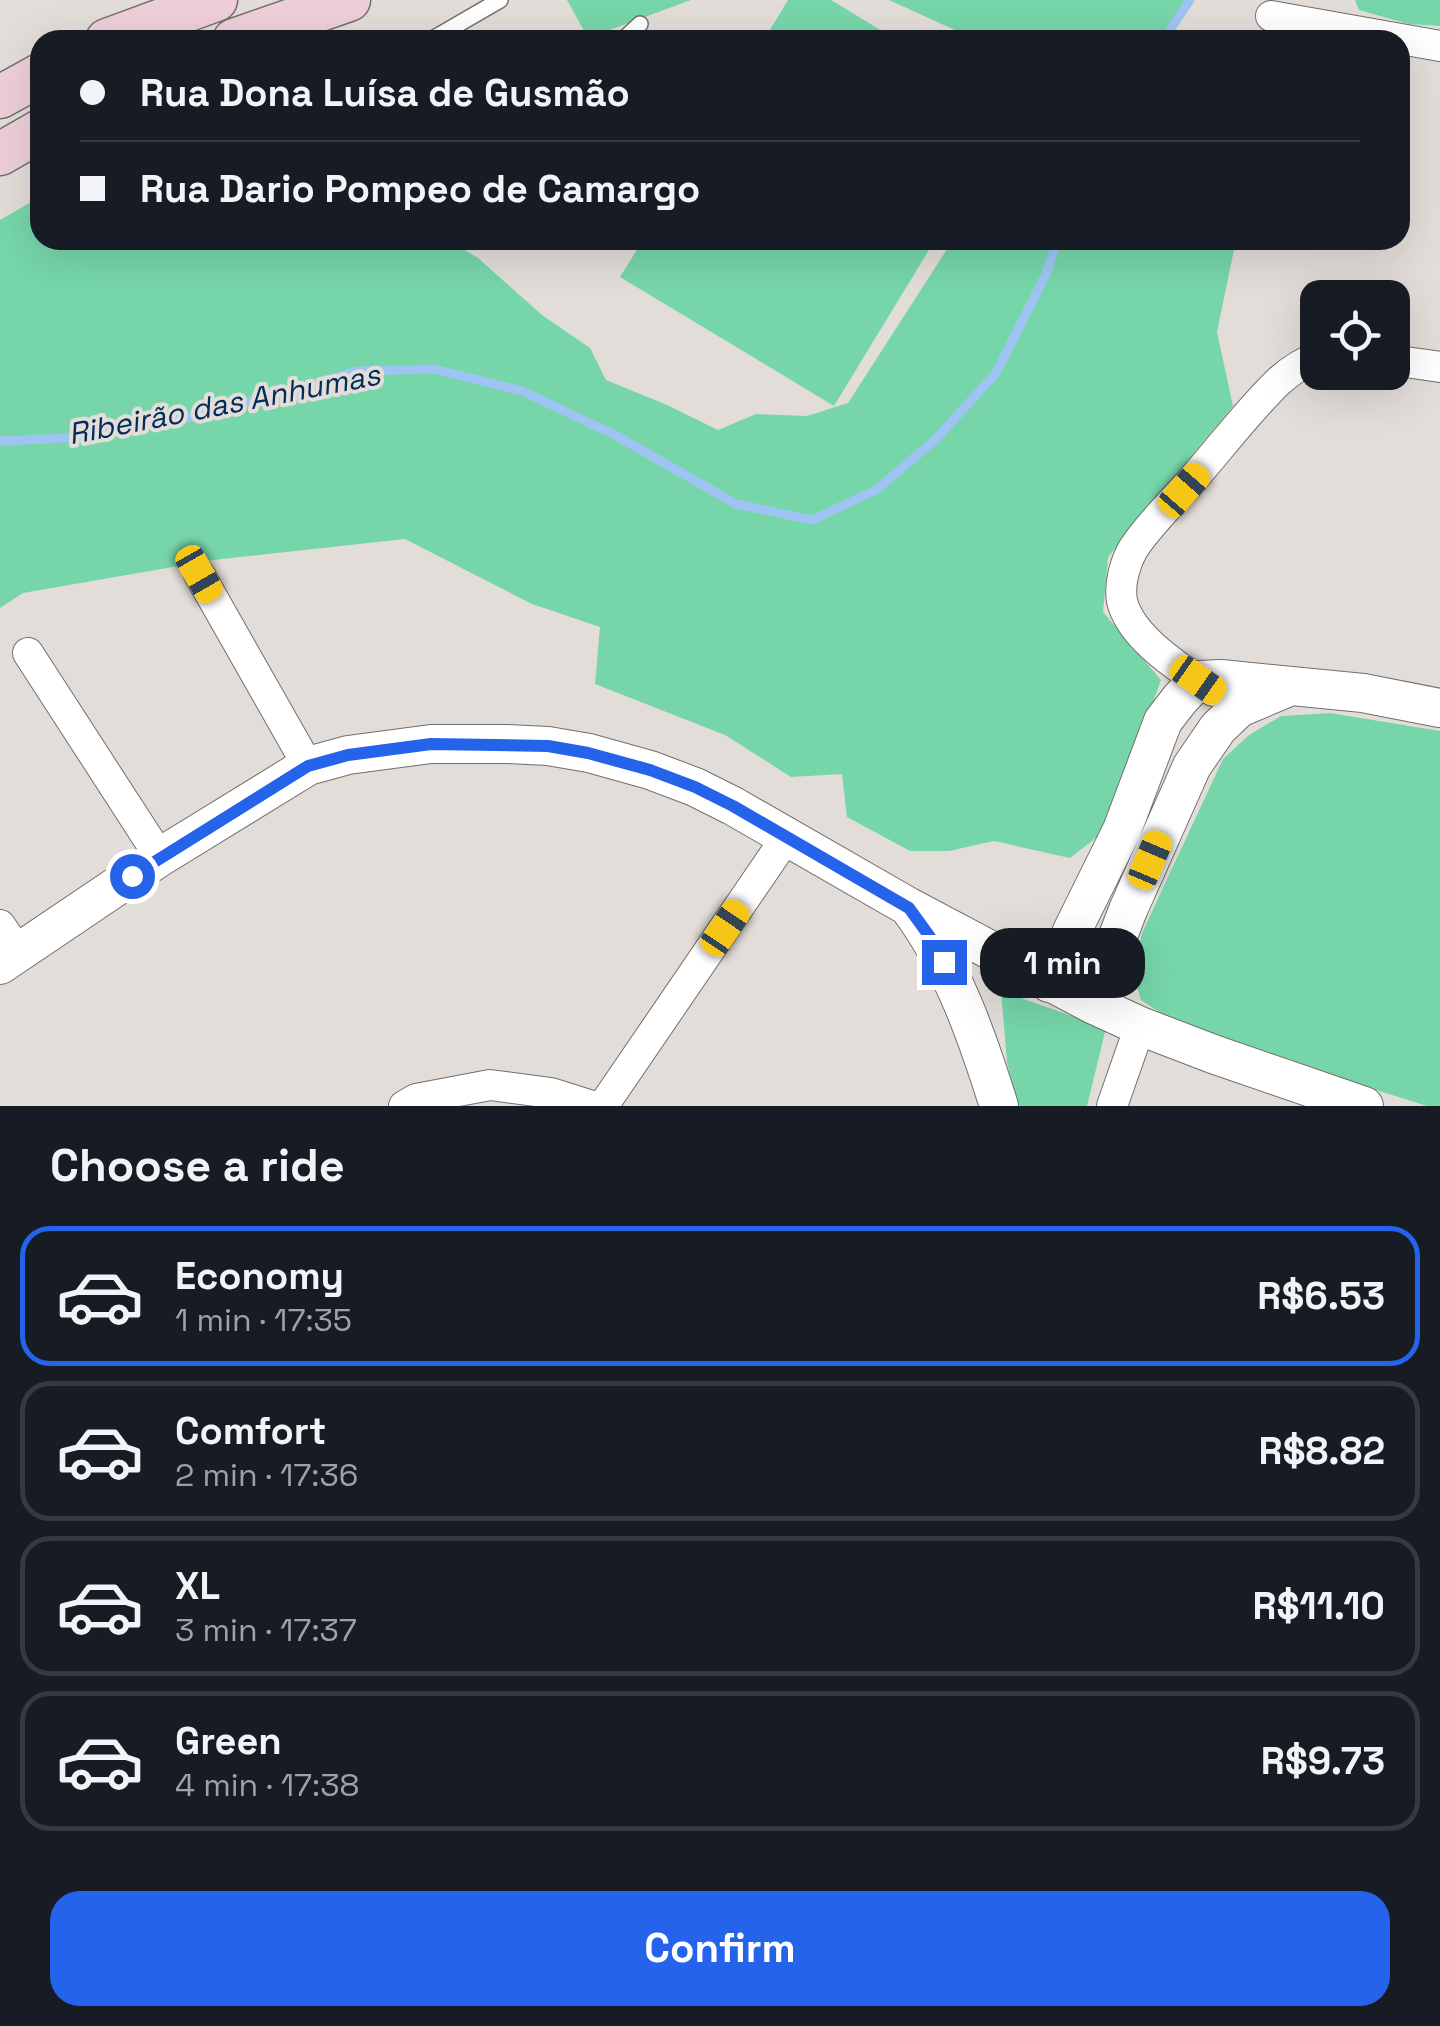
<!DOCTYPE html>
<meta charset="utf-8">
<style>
:root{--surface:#171b24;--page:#20242c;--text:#f1f3f6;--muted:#9ea1a6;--line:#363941;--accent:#2563eb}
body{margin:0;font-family:"Space Grotesk",sans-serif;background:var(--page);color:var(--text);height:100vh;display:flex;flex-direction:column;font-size:38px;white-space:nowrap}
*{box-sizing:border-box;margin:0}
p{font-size:32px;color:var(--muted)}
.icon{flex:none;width:55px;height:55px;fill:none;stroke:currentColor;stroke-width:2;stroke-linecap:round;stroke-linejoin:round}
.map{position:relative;height:1106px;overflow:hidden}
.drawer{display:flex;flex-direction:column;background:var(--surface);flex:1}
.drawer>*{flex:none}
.top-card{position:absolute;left:30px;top:30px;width:1380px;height:220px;border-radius:30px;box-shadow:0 10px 40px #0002;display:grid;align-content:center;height:220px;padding:0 50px;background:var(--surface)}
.fabs{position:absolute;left:1300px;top:280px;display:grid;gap:20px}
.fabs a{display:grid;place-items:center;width:110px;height:110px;border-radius:20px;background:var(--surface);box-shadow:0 10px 40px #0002;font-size:50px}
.end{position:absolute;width:45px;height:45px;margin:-22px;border:12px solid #2563eb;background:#fff;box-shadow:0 0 0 5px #fff}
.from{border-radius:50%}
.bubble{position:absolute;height:70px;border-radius:30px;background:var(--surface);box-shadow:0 10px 40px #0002;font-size:32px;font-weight:700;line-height:70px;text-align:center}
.car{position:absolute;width:30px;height:60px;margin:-30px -15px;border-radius:12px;box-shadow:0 0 8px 2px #0007;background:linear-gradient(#f5c518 24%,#345 0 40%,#f5c518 0 76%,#345 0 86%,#f5c518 0)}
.top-card b{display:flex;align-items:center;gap:35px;height:95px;font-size:38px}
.top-card b+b{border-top:2px solid var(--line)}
.top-card i{width:25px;height:25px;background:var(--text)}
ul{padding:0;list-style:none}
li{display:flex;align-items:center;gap:30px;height:140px;margin:0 20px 15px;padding:0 30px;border:5px solid var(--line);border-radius:30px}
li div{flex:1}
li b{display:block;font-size:38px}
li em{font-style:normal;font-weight:700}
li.selected{border-color:var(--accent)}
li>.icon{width:90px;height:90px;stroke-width:1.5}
h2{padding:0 50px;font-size:45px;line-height:120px}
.cta{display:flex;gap:20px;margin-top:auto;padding:20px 50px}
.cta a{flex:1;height:115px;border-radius:30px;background:var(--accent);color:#fff;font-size:40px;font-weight:700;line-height:115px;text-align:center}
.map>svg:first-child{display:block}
.green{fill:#76d6aa}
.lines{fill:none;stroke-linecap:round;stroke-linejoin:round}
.stream{stroke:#9fc4f3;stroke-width:9}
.service-casing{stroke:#736e6a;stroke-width:18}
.minor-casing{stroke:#736e6a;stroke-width:32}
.tertiary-casing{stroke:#736e6a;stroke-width:40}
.secondary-casing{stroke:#736e6a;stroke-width:45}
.service{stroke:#fff;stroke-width:15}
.minor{stroke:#fff;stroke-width:30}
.tertiary{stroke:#fff;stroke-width:38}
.secondary{stroke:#eecfd9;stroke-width:42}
.route{stroke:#2563eb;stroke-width:12}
.labels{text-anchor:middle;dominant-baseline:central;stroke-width:8;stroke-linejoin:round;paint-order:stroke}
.water-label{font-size:30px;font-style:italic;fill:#002c5a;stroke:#e2ddd8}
</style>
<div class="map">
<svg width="1440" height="1106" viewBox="0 0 1440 1106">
<rect width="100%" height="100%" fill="#e2ddd8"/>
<!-- green -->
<path class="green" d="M 567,0 L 691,0 L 588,38 Z
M 788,0 L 831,0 L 897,40 L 764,40 Z
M 889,0 L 1192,0 L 1166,37 L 1259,40 L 977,40 Z
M 1355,0 L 1440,0 L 1440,26 L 1409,24 L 1359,10 Z
M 40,197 L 40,240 L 448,240 L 478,258 L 542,315 L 590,348 L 606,380 L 667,405 L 718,430 L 756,414 L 807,416 L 848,403 L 953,240 L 1236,240 L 1217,332 L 1233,406 L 1108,557 L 1103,612 L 1161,680 L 1106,830 L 1070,858 L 994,841 L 949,851 L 910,851 L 847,817 L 842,774 L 791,777 L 725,735 L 595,684 L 600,627 L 532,604 L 405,539 L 213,560 L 23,593 L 0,608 L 0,220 Z
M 643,240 L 935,240 L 834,406 L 620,277 Z
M 1330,713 L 1440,731 L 1440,1106 L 1427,1106 L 1278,1059 L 1164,1015 L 1141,1000 L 1133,974 L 1142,933 L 1223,759 L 1249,735 L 1281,716 Z
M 1001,991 L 1106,1028 L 1087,1106 L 1017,1106 L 1007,1062 Z"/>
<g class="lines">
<!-- stream -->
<path class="stream" d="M 1163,40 L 1190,0
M 0,441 L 66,438 L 206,414 L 358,371 L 434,369 L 522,391 L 615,435 L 736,504 L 812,520 L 876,490 L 936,439 L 996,373 L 1046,274 L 1058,240"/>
<defs>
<path id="service" d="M 431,40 L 500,0
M 623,40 L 640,24"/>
<path id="minor" d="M 1271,16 L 1440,46
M 1392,360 L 1440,367
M 199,574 L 308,766
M 28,653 L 160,857
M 1213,691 C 1183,670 1131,639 1122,601 C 1119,584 1125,563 1133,549 C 1149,524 1173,502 1193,479 C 1221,447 1248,411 1279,381 C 1289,372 1304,362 1318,357
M 0,925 L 19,953
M 404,1106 L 416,1099 L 490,1085 L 551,1093 L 592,1106
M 603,1106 L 786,838
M 1112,1106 L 1140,1026"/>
<path id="tertiary" d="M 910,909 C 954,969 977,1036 999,1106
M 0,965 L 160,857 L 308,766 L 348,755 L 431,744 L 507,744 L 548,746 L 589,753 L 650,770 L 695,787 L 733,806 L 909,907 L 1092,1004 L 1140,1026 L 1213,1054 L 1364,1106
M 1049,983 L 1073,929 L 1122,830 L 1163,721 L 1180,699 L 1198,680 L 1221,679 L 1363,693 L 1440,708
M 1092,1004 L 1128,910 L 1192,766 L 1218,728 L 1239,708 L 1284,689"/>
<path id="secondary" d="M 107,40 L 216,0
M 234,40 L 349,0
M 0,97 L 40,75
M 0,154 L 40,131"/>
</defs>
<!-- service casing -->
<use href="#service" class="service-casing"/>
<!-- minor casing -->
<use href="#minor" class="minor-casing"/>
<!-- tertiary casing -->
<use href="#tertiary" class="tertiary-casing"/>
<!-- secondary casing -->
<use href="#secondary" class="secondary-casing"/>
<!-- service -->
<use href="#service" class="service"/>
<!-- minor -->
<use href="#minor" class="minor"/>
<!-- tertiary -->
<use href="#tertiary" class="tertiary"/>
<!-- secondary -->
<use href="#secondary" class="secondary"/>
</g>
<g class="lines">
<!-- route -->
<path class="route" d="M 132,876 L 308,766 L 348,755 L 431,744 L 548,746 L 588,753 L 650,770 L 695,787 L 733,806 L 909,908 L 930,937 L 944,962"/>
</g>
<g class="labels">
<!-- water labels -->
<g class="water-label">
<text transform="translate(224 404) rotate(-11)">Ribeirão das Anhumas</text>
</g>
</g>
</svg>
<div class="fabs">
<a><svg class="icon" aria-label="locate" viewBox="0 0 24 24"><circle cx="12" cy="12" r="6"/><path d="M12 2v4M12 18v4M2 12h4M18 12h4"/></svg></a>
</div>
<i class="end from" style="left:132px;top:876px"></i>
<i class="end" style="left:944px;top:962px"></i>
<div class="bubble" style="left:980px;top:928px;width:165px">1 min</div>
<i class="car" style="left:1184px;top:490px;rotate:41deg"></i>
<i class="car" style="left:199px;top:574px;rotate:150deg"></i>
<i class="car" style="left:1198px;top:680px;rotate:125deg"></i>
<i class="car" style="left:1150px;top:860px;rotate:23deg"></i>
<i class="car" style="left:725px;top:928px;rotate:34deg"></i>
<div class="top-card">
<b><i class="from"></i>Rua Dona Luísa de Gusmão</b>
<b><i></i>Rua Dario Pompeo de Camargo</b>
</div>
</div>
<section class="drawer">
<h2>Choose a ride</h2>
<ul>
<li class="selected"><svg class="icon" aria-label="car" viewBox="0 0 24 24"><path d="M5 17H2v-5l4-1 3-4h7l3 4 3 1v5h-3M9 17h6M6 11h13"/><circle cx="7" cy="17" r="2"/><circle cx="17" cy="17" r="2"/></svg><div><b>Economy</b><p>1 min · 17:35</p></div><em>R$6.53</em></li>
<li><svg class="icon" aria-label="car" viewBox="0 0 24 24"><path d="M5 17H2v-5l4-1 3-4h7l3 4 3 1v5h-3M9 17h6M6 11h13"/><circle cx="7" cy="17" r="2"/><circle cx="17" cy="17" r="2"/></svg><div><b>Comfort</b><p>2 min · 17:36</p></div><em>R$8.82</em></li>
<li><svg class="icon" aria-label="car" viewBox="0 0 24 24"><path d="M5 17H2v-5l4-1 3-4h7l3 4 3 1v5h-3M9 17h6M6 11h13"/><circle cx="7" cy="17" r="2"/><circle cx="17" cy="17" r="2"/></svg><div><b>XL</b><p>3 min · 17:37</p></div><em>R$11.10</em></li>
<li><svg class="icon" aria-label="car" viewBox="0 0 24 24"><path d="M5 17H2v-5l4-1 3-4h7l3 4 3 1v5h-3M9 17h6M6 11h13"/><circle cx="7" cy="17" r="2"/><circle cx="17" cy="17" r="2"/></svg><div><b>Green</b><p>4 min · 17:38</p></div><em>R$9.73</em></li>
</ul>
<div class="cta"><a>Confirm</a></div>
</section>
